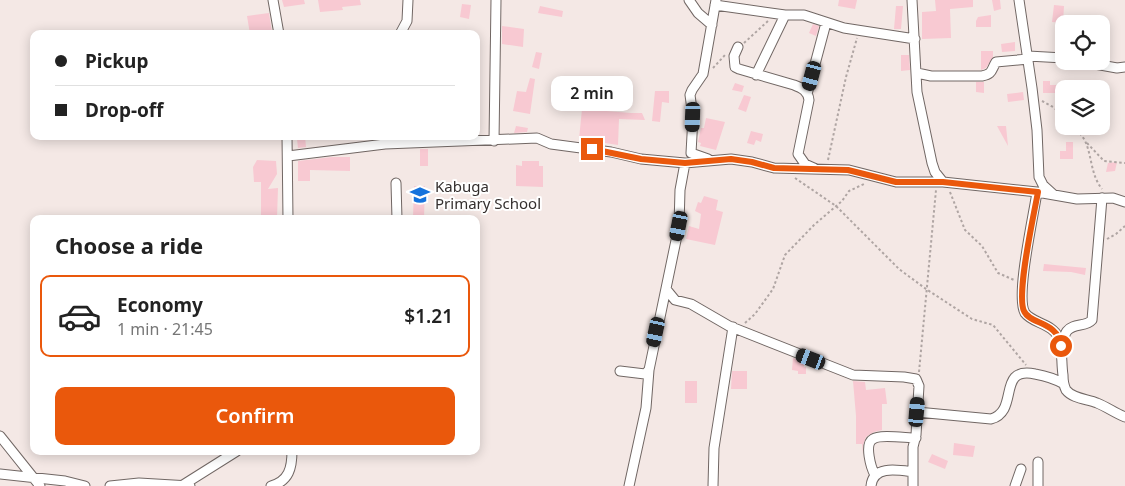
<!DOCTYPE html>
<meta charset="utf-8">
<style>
:root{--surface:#fff;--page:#f2f2f2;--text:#222;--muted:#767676;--line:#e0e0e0;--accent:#ea580c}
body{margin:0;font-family:"Noto Sans",sans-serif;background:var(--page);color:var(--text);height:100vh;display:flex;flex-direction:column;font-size:19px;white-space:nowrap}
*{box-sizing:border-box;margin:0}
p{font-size:16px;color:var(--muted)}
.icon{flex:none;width:28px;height:28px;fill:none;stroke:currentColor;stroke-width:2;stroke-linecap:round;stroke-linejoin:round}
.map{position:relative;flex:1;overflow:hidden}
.details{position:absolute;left:30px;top:215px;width:450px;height:240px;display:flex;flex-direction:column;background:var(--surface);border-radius:10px;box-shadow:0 2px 12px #0003}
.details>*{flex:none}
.guide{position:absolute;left:30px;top:30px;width:450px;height:110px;border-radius:10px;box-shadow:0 2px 12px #0003;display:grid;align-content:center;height:110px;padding:0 25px;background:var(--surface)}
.controls{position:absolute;left:1055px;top:15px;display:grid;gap:10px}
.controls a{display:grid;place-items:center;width:55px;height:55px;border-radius:10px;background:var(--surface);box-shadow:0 2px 12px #0003;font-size:25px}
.end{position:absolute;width:22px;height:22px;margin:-11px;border:6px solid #ea580c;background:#fff;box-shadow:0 0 0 2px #fff}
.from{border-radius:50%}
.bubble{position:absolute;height:35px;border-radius:10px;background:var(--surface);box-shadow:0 2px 12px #0003;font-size:16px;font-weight:600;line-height:35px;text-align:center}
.car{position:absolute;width:15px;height:30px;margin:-15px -8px;border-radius:6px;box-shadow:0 0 4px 1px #0007;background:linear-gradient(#222 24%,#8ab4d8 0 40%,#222 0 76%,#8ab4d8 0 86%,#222 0)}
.guide b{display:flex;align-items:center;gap:18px;height:48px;font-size:19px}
.guide b+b{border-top:1px solid var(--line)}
.guide i{width:12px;height:12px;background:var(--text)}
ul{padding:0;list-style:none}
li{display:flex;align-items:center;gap:15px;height:82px;margin:0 10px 8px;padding:0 15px;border:2px solid transparent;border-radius:10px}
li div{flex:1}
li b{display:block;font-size:19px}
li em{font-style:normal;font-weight:600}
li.on{border-color:var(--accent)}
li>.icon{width:45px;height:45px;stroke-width:1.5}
h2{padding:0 25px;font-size:22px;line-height:60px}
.button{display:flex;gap:10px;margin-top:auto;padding:10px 25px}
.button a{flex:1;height:58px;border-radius:10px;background:var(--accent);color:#fff;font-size:20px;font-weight:600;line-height:58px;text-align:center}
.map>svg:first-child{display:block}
.building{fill:#f8c9d2}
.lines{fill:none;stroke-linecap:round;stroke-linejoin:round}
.street-casing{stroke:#716764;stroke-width:11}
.path{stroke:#afa5a3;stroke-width:2;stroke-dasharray:2.5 2.5;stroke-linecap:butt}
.street{stroke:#fff;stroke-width:9}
.route{stroke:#ea580c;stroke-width:6}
.labels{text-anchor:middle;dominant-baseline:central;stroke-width:4;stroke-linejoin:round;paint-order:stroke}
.poi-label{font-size:15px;fill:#342f2e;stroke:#fff;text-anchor:start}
</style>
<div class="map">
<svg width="1125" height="486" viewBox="0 0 1125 486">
<rect width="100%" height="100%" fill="#f4e8e5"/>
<!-- building -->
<path class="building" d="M 282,0 L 304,0 L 305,4 L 284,7 Z
M 318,0 L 360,0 L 361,5 L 342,7 L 343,10 L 320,12 Z
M 839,0 L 857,0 L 855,9 L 838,6 Z
M 935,0 L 973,0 L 973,7 L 950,9 L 951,38 L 922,39 L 922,12 L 936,11 Z
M 992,0 L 1000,0 L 1001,9 L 994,11 Z
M 462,4 L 471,5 L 469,19 L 460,17 Z
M 1054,5 L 1064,6 L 1063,23 L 1052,22 Z
M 540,6 L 563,11 L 562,17 L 538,13 Z
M 896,6 L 903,6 L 901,29 L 894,29 Z
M 269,13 L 272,33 L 250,34 L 247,16 Z
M 991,15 L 991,27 L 976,27 L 976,21 L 978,17 Z
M 813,24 L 819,26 L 816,36 L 809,33 Z
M 502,26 L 524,29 L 523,47 L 502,44 Z
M 1015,42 L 1015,51 L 1002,52 L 1001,44 Z
M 981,51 L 993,51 L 993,57 L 986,68 L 981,70 Z
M 536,52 L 542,53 L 539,69 L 532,67 Z
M 901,55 L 909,55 L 910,70 L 901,71 Z
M 530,78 L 535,79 L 530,114 L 513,111 L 517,91 L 526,92 Z
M 1043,81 L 1050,81 L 1050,85 L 1060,85 L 1060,93 L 1043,93 Z
M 976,82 L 984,82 L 984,93 L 976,92 Z
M 735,83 L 744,86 L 742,92 L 732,90 Z
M 655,91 L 669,91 L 669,103 L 662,102 L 660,122 L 652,121 Z
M 1023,92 L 1024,100 L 1008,102 L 1007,94 Z
M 744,95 L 751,97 L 746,112 L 738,109 Z
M 582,109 L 631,113 L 642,113 L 645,120 L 619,119 L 618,145 L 579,139 Z
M 706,118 L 725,122 L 716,150 L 700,146 L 701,143 L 698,142 L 701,128 L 704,128 Z
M 516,126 L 528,128 L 527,132 L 514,133 Z
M 997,126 L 1006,126 L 1008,146 Z
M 751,131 L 763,134 L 761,142 L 756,140 L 754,145 L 747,143 Z
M 305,136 L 306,147 L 298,148 L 297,139 Z
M 1066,142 L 1073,142 L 1073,159 L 1060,159 L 1060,151 L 1066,151 Z
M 420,149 L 428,149 L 428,166 L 420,166 Z
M 332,157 L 350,157 L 350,171 L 310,170 L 310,181 L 298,181 L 298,161 Z
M 257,160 L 276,161 L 277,174 L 268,189 L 278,188 L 277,218 L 261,219 L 261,182 L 254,182 L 253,167 Z
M 522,161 L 539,161 L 539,166 L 543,166 L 543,187 L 516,186 L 516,165 L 522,166 Z
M 1117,162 L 1115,171 L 1106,172 L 1108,163 Z
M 414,186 L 425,186 L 424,218 L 413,218 Z
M 704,196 L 718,200 L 716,210 L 723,212 L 715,245 L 686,239 L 689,226 L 699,229 L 701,214 L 695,211 L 698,202 L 701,203 Z
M 1044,264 L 1086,268 L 1085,275 L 1071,272 L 1043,271 Z
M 793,358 L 804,362 L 804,367 L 806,367 L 806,374 L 798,374 L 798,371 L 792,370 Z
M 732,371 L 747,371 L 747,389 L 731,389 Z
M 685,381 L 697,381 L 697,403 L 685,403 Z
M 853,381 L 865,382 L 866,390 L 885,388 L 887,404 L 882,404 L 882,430 L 874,432 L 866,437 L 863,445 L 863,454 L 862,444 L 856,444 L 856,416 Z
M 954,443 L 975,446 L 973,457 L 953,455 Z
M 932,454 L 948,461 L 945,469 L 928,462 Z"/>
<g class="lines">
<defs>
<path id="street" d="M 273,0 L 279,34
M 689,0 L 698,13 L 712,25
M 912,0 L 917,92 L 932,163 L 935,172 L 943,182
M 1019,0 L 1032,88 L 1037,130 L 1039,177 L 1043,185 L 1054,195
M 715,5 L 785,15 L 804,15 L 844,28 L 915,39
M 400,34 L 407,21 L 408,0
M 738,47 L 734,56 L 735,67 L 739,69 L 794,85 C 802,88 808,91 809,100 L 798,154 L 805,164 L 814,168
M 1028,56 L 1064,58
M 1078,61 L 1117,68 L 1125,67
M 917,73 L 931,76 L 982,76 C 993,74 991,70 996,62 L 1028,59
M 756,75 L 785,15
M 807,94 L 826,23
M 287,136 L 288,219
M 494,141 L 496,0
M 288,156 L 385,144 L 537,138 L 551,144 L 611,152 L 641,159 L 685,163 L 731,159 L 752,162 L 774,168 L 849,170 L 896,182 L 943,182 L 1037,192 L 1077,199 L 1113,198 L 1125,202
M 708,159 L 691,153 L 693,117 L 690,95 L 692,90 L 703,74 L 716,0
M 396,183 L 397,219
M 1037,192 C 1034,214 1015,297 1025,313 C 1032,323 1053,324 1058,337 C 1063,349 1061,362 1063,375 C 1063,379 1064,386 1066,390 C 1073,399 1088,399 1097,403 C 1107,407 1115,413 1125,417
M 666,289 L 675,300 L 691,304 L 729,326 L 853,375 L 904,377 L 916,379 L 919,386 L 916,435 L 913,447 L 913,486
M 1061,346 C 1063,342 1064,335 1067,331 C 1073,323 1086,327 1092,320 L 1102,198
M 620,371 L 645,374 L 649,370 L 679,226 L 680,190 L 685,163
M 917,412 L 991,419 C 1020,411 996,366 1035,374 C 1046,376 1054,378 1064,384
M 0,436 L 40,486
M 0,474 L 65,481 L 85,486
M 875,475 C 871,468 864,444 873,439 C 880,434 906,438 916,438
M 183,485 L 237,451
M 110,486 L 139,483 L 190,486
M 271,486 C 289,481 292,468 292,451
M 629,486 L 646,408 L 649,370
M 713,486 L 714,448 L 733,327
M 871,486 C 873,465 898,470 913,472
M 1015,486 L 1021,469
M 1038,486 L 1038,462"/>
</defs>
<!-- street casing -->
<use href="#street" class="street-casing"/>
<!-- path -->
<path class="path" d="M 744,43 L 768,21
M 713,68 L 725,55
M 1042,101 L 1053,107 L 1064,116
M 1073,126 C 1078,131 1083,136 1086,143 C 1092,158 1091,175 1102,189
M 1087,143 L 1104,161 L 1125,163
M 828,160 L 846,77 L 857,38
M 795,178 L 836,206 L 899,269 L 926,289 L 972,319 L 993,325 L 1026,365
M 950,192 L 965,230 L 982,246 L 998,273 L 1014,280
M 1107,239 L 1116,234 L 1125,226
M 745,323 L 755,314 L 773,289 L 785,255 L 814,225 L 842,201 L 849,191 L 864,184
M 919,372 L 936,190"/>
<!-- street -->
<use href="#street" class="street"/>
</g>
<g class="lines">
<!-- route -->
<path class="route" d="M 592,149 L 641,159 L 685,163 L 731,159 L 752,162 L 774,168 L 848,170 L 896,182 L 943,182 L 1038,192 C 1034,214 1016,294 1024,311 C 1030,325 1058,321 1061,346"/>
</g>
<!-- icons -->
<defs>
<symbol id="school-bare" viewBox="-9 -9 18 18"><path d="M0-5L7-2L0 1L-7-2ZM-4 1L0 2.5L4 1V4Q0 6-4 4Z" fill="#1572dc" stroke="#fff" stroke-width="2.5" paint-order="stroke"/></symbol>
</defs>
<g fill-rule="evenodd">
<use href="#school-bare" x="406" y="181" width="28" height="28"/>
</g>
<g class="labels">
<!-- poi labels -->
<g class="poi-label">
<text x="435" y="186">Kabuga<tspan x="435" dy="17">Primary School</tspan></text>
</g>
</g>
</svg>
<div class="controls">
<a><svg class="icon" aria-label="locate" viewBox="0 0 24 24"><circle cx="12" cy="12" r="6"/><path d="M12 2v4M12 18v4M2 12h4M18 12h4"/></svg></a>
<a><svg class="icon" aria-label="layers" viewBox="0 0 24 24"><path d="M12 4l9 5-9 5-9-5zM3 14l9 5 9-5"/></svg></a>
</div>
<i class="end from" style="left:1061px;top:346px"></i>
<i class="end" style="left:592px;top:149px"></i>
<div class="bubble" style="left:551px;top:76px;width:82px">2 min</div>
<i class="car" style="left:812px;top:76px;rotate:195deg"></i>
<i class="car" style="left:693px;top:117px;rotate:182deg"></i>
<i class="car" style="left:679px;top:226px;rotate:191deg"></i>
<i class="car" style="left:656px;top:332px;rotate:192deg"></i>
<i class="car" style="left:811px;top:359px;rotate:291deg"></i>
<i class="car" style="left:917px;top:412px;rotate:5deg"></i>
<div class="guide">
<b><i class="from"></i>Pickup</b>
<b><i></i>Drop-off</b>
</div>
<section class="details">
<h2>Choose a ride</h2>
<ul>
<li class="on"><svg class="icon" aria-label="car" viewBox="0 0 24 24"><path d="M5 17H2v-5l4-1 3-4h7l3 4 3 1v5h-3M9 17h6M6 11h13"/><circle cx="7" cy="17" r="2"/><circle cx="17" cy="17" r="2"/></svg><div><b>Economy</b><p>1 min · 21:45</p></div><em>$1.21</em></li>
</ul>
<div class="button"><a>Confirm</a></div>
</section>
</div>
